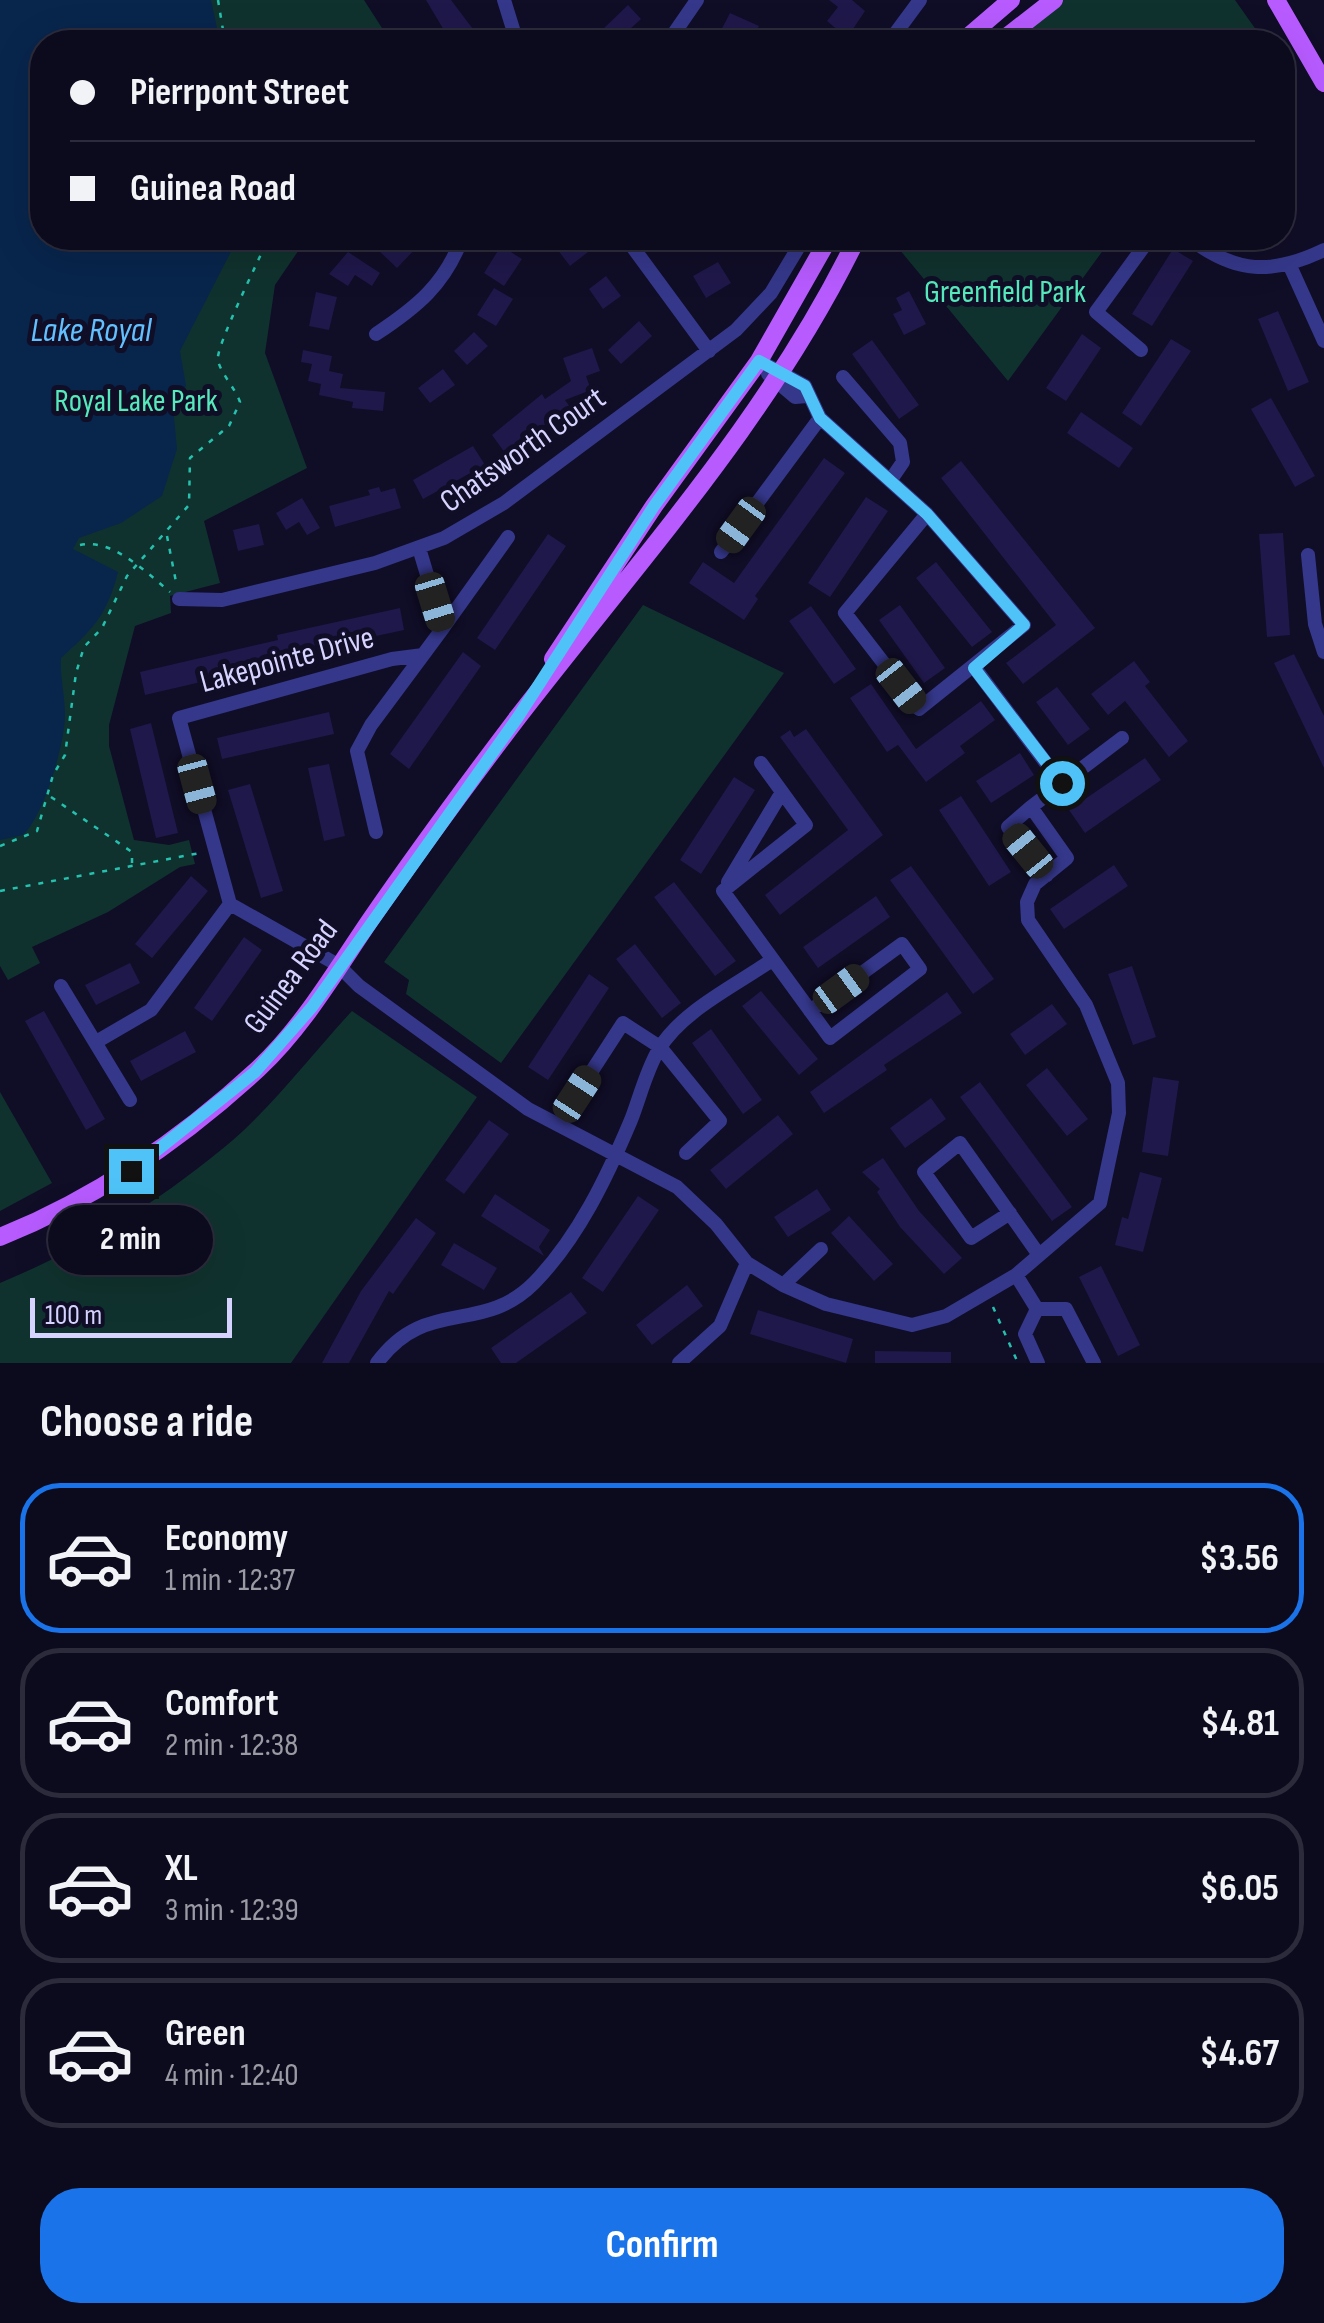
<!DOCTYPE html>
<meta charset="utf-8">
<style>
:root{--surface:#0c0a1d;--page:#151326;--text:#f1f3f6;--muted:#9a9aa4;--line:#2c2b3b;--accent:#1a73e8}
body{margin:0;font-family:"Sofia Sans Condensed",sans-serif;background:var(--page);color:var(--text);height:100vh;display:flex;flex-direction:column;font-size:38px;white-space:nowrap}
*{box-sizing:border-box;margin:0}
p{font-size:32px;color:var(--muted)}
.icon{flex:none;width:55px;height:55px;fill:none;stroke:currentColor;stroke-width:2;stroke-linecap:round;stroke-linejoin:round}
.map{position:relative;height:1363px;overflow:hidden}
.drawer{display:flex;flex-direction:column;background:var(--surface);flex:1}
.drawer>*{flex:none}
.guide{position:absolute;left:30px;top:30px;width:1265px;height:220px;border-radius:40px;box-shadow:0 10px 40px #0002,0 0 0 2px var(--line);display:grid;align-content:center;height:220px;padding:0 40px;background:var(--surface)}
.scale{position:absolute;left:30px;bottom:25px;width:202px;box-sizing:border-box;padding-left:10px;border:5px solid #d6d4ff;border-top:0;font-size:28px;line-height:35px;white-space:nowrap;color:#d6d4ff;-webkit-text-stroke:8px #100d27;paint-order:stroke}
.end{position:absolute;width:45px;height:45px;margin:-22px;border:12px solid #4fc3f7;background:#111;box-shadow:0 0 0 5px #111}
.from{border-radius:50%}
.bubble{position:absolute;height:70px;border-radius:35px;background:var(--surface);box-shadow:0 10px 40px #0002,0 0 0 2px var(--line);font-size:32px;font-weight:700;line-height:70px;text-align:center}
.car{position:absolute;width:30px;height:60px;margin:-30px -15px;border-radius:12px;box-shadow:0 0 8px 2px #0007;background:linear-gradient(#222 24%,#8ab4d8 0 40%,#222 0 76%,#8ab4d8 0 86%,#222 0)}
.guide b{display:flex;align-items:center;gap:35px;height:95px;font-size:38px}
.guide b+b{border-top:2px solid var(--line)}
.guide i{width:25px;height:25px;background:var(--text)}
ul{padding:0;list-style:none}
li{display:flex;align-items:center;gap:30px;height:150px;margin:0 20px 15px;padding:0 20px;border:5px solid var(--line);border-radius:40px}
li div{flex:1}
li b{display:block;font-size:38px}
li em{font-style:normal;font-weight:700}
li.selected{border-color:var(--accent)}
li>.icon{width:90px;height:90px;stroke-width:1.5}
h2{padding:0 40px;font-size:45px;line-height:120px}
.cta{display:flex;gap:20px;margin-top:auto;padding:20px 40px}
.cta a{flex:1;height:115px;border-radius:40px;background:var(--accent);color:#fff;font-size:40px;font-weight:700;line-height:115px;text-align:center}
.map>svg:first-child{display:block}
.green{fill:#10322e}
.water{fill:#08254c}
.building{fill:#1f184a}
.lines{fill:none;stroke-linecap:round;stroke-linejoin:round}
.path{stroke:#25c1ae;stroke-width:2.5;stroke-dasharray:5 8;stroke-linecap:butt}
.minor{stroke:#35378a;stroke-width:14}
.major{stroke:#b75bff;stroke-width:18}
.route{stroke:#4fc3f7;stroke-width:12}
.labels{text-anchor:middle;dominant-baseline:central;stroke-width:10;stroke-linejoin:round;paint-order:stroke}
.park-label{font-size:32px;fill:#55e9bb;stroke:#100d27}
.street-label{font-size:32px;fill:#d6d4ff;stroke:#100d27}
.water-label{font-size:35px;font-style:italic;fill:#62c0ff;stroke:#100d27}
</style>
<div class="map">
<svg width="1324" height="1363" viewBox="0 0 1324 1363">
<rect width="100%" height="100%" fill="#100d27"/>
<!-- green -->
<path class="green" d="M 0,0 L 364,0 L 391,42 L 42,42 L 42,238 L 307,238 L 275,285 L 265,353 L 307,468 L 204,521 L 220,583 L 170,596 L 171,613 L 135,626 L 109,725 L 109,746 L 134,840 L 169,845 L 189,840 L 195,864 L 180,867 L 108,912 L 32,947 L 40,963 L 8,980 L 0,966 Z
M 1059,0 L 1235,0 L 1259,34 L 1253,42 L 1007,42 Z
M 890,238 L 1112,238 L 1008,381 Z
M 643,605 L 784,673 L 501,1063 L 406,994 L 409,980 L 384,962 Z
M 352,1011 L 477,1097 L 291,1363 L 0,1363 L 0,1283 C 86,1247 162,1200 233,1140 C 276,1102 313,1053 352,1011 Z
M 0,1092 L 52,1183 L 0,1211 Z"/>
<!-- water -->
<path class="water" d="M 0,0 L 211,0 L 220,42 L 42,42 L 42,238 L 238,238 L 180,351 L 186,386 L 173,407 L 177,449 L 162,496 L 121,523 L 79,538 L 73,549 L 118,572 C 107,616 92,630 61,658 C 60,678 65,696 65,715 C 65,743 44,816 23,835 L 0,840 Z"/>
<!-- building -->
<path class="building" d="M 426,0 L 451,0 L 479,37 L 472,42 L 451,42 Z
M 829,0 L 852,0 L 865,11 L 847,38 L 827,21 L 838,7 Z
M 628,5 L 641,19 L 616,42 L 603,29 Z
M 730,13 L 759,26 L 752,39 L 742,34 L 739,42 L 715,42 Z
M 396,238 L 414,238 L 420,244 L 397,268 L 377,249 Z
M 564,238 L 577,238 L 588,252 L 570,266 L 554,245 Z
M 501,246 L 522,259 L 504,286 L 484,273 Z
M 1173,249 L 1193,261 L 1152,326 L 1132,314 Z
M 348,252 L 380,273 L 372,286 L 355,275 L 348,286 L 329,274 Z
M 718,262 L 731,283 L 706,298 L 693,276 Z
M 606,276 L 621,296 L 603,309 L 589,289 Z
M 494,288 L 513,299 L 496,326 L 477,315 Z
M 909,291 L 926,324 L 904,335 L 893,314 L 902,310 L 896,298 Z
M 316,292 L 337,297 L 329,330 L 309,326 Z
M 1278,311 L 1309,382 L 1288,391 L 1258,319 Z
M 639,321 L 652,336 L 621,364 L 608,350 Z
M 474,332 L 488,346 L 467,365 L 454,351 Z
M 1082,334 L 1101,348 L 1066,401 L 1046,388 Z
M 1171,339 L 1191,351 L 1141,426 L 1122,413 Z
M 872,340 L 919,405 L 899,419 L 852,354 Z
M 592,348 L 600,371 L 586,376 L 591,390 L 565,400 L 570,407 L 505,453 L 492,435 L 542,394 L 545,399 L 571,381 L 563,358 Z
M 303,350 L 332,356 L 329,371 L 343,374 L 340,388 L 385,392 L 383,411 L 352,408 L 353,402 L 319,395 L 321,384 L 308,381 L 312,364 L 301,362 Z
M 443,369 L 455,385 L 430,403 L 418,388 Z
M 1271,398 L 1315,476 L 1295,487 L 1251,409 Z
M 1081,412 L 1133,448 L 1119,468 L 1067,433 Z
M 473,446 L 485,465 L 423,499 L 413,480 Z
M 824,458 L 845,473 L 755,596 L 758,599 L 744,620 L 689,583 L 703,562 L 734,583 Z
M 961,461 L 1095,628 L 1023,684 L 1006,663 L 1056,625 L 941,478 Z
M 379,487 L 381,492 L 395,488 L 401,508 L 335,527 L 329,506 L 370,495 L 368,490 Z
M 866,497 L 888,511 L 830,597 L 808,583 Z
M 302,498 L 320,528 L 307,535 L 299,522 L 286,530 L 276,513 Z
M 259,524 L 264,545 L 238,551 L 233,530 Z
M 1283,533 L 1290,635 L 1267,637 L 1259,534 Z
M 548,534 L 566,546 L 495,650 L 477,638 Z
M 936,562 L 992,632 L 972,647 L 916,578 Z
M 900,605 L 945,668 L 924,683 L 879,620 Z
M 811,606 L 856,669 L 834,684 L 789,621 Z
M 400,608 L 404,630 L 264,660 L 266,667 L 145,695 L 140,672 L 278,640 L 277,635 Z
M 463,652 L 481,666 L 409,769 L 390,754 Z
M 1294,654 L 1324,716 L 1324,768 L 1274,663 Z
M 1134,661 L 1150,682 L 1145,686 L 1188,741 L 1169,757 L 1125,701 L 1108,715 L 1091,694 Z
M 871,684 L 916,749 L 981,701 L 995,720 L 960,746 L 965,753 L 926,782 L 898,745 L 887,752 L 850,698 Z
M 1057,687 L 1090,729 L 1068,745 L 1036,702 Z
M 329,712 L 334,734 L 222,759 L 217,738 Z
M 151,723 L 178,833 L 156,838 L 130,729 Z
M 806,729 L 883,835 L 780,915 L 765,895 L 848,830 L 780,737 L 790,730 L 794,737 Z
M 1020,753 L 1034,775 L 991,803 L 976,781 Z
M 1145,758 L 1161,780 L 1085,833 L 1069,810 Z
M 329,764 L 345,836 L 324,841 L 308,768 Z
M 734,777 L 755,790 L 701,874 L 680,860 Z
M 250,784 L 283,891 L 261,898 L 228,790 Z
M 961,796 L 1011,872 L 989,886 L 939,810 Z
M 1114,865 L 1128,886 L 1064,929 L 1050,909 Z
M 911,866 L 994,979 L 973,994 L 890,880 Z
M 191,876 L 208,891 L 152,958 L 135,944 Z
M 674,882 L 736,961 L 715,976 L 654,897 Z
M 876,896 L 890,917 L 818,968 L 803,947 Z
M 244,937 L 262,950 L 212,1021 L 194,1008 Z
M 635,944 L 681,1003 L 662,1018 L 616,959 Z
M 130,963 L 140,983 L 96,1005 L 85,985 Z
M 1132,966 L 1156,1037 L 1133,1045 L 1108,974 Z
M 589,974 L 609,988 L 548,1080 L 528,1067 Z
M 761,991 L 818,1059 L 799,1075 L 742,1006 Z
M 947,992 L 962,1013 L 884,1065 L 887,1070 L 824,1113 L 810,1092 Z
M 1052,1004 L 1067,1024 L 1025,1055 L 1010,1034 Z
M 44,1011 L 105,1119 L 86,1130 L 25,1021 Z
M 711,1029 L 762,1100 L 743,1114 L 692,1043 Z
M 185,1031 L 196,1052 L 141,1081 L 130,1061 Z
M 1047,1068 L 1088,1119 L 1067,1136 L 1026,1085 Z
M 1153,1077 L 1179,1081 L 1168,1156 L 1142,1152 Z
M 980,1082 L 1072,1207 L 1052,1221 L 960,1097 Z
M 931,1098 L 946,1119 L 905,1148 L 890,1128 Z
M 778,1115 L 793,1134 L 726,1189 L 710,1170 Z
M 489,1120 L 509,1134 L 464,1194 L 445,1180 Z
M 883,1158 L 919,1211 L 962,1258 L 944,1274 L 900,1227 L 877,1192 L 880,1189 L 862,1172 Z
M 1140,1172 L 1162,1178 L 1143,1252 L 1115,1245 L 1122,1217 L 1128,1219 Z
M 817,1189 L 831,1210 L 788,1237 L 774,1217 Z
M 495,1194 L 550,1230 L 539,1247 L 544,1256 L 481,1216 Z
M 638,1196 L 659,1210 L 603,1292 L 582,1278 Z
M 849,1216 L 893,1264 L 874,1281 L 831,1233 Z
M 416,1218 L 436,1233 L 393,1294 L 389,1291 L 349,1363 L 322,1363 L 361,1291 Z
M 454,1243 L 497,1268 L 484,1290 L 441,1265 Z
M 1101,1266 L 1140,1345 L 1118,1356 L 1079,1277 Z
M 687,1285 L 703,1306 L 652,1345 L 636,1325 Z
M 571,1292 L 587,1313 L 516,1363 L 501,1363 L 491,1348 Z
M 758,1310 L 853,1339 L 846,1363 L 750,1334 Z
M 875,1351 L 951,1352 L 951,1363 L 875,1363 Z"/>
<g class="lines">
<!-- path -->
<path class="path" d="M 218,0 L 225,42
M 167,536 L 177,587
M 80,545 C 112,538 146,572 170,592
M 51,797 L 132,852 L 132,865
M 0,846 L 37,831 L 53,775 L 65,755 L 76,673 L 84,647 L 102,628 L 127,576 L 189,505 L 190,458 L 229,426 L 240,402 C 235,388 222,375 218,361 C 214,349 260,259 268,238
M 0,891 L 200,853
M 993,1307 L 1018,1363"/>
<!-- minor -->
<path class="minor" d="M 504,0 L 517,42
M 668,42 L 697,0
M 889,42 L 920,0
M 626,238 L 709,351
M 1189,238 C 1236,274 1272,275 1324,250
M 1290,266 L 1324,341
M 376,334 C 417,307 445,284 462,238
M 1141,350 L 1096,312 L 1150,238
M 759,361 L 805,386 L 820,418 L 927,514 L 1024,625 L 919,709 L 845,613 L 927,514
M 768,374 L 795,397 L 807,396
M 843,377 L 900,443 L 903,462 L 890,481
M 419,548 L 443,628 L 423,655 L 392,659 L 179,718 L 230,904 L 338,965 L 359,986 L 528,1109 L 677,1187 L 716,1224 L 747,1263 L 783,1285 L 826,1304 L 912,1325 L 946,1316 L 1016,1275 L 1100,1203 L 1119,1113 L 1118,1083 L 1086,1005 L 1028,920 L 1027,902 L 1035,884 L 1067,858 L 1031,807 L 1122,738
M 721,552 L 820,418
M 1308,555 L 1315,624 L 1324,652
M 179,599 L 222,600 L 375,563 L 444,538 L 504,503 L 736,330 L 771,293 L 804,238
M 443,628 L 508,537
M 974,667 L 1061,783
M 761,763 L 806,825 L 723,891 L 830,1038 L 920,969 L 902,944 L 810,1011
M 1031,807 L 1008,827 L 1047,875
M 376,832 L 357,751 L 371,725 L 423,655
M 728,882 L 782,792
M 61,986 L 130,1100
M 96,1042 L 151,1010 L 230,904
M 577,1094 L 623,1023 L 660,1047 L 720,1121 L 686,1153
M 1010,1213 L 971,1238 L 924,1172 L 960,1143 L 1039,1255
M 1016,1275 L 1037,1309
M 783,1285 L 821,1249
M 1037,1309 L 1066,1309 L 1094,1363
M 1037,1309 L 1025,1334 L 1038,1363
M 377,1363 C 426,1296 481,1336 534,1283 C 578,1238 607,1177 631,1120 C 640,1097 646,1071 659,1049 C 683,1010 735,986 772,960
M 679,1363 L 720,1326 L 747,1263"/>
<!-- major -->
<path class="major" d="M 1276,0 L 1324,83
M 962,42 L 1011,0
M 1000,42 L 1054,0
M 553,659 L 654,506 L 759,361 L 829,238
M 0,1237 C 97,1198 181,1140 258,1069 C 304,1026 336,970 371,919 C 418,851 468,783 518,717 C 638,561 771,416 857,238"/>
</g>
<g class="lines">
<!-- route -->
<path class="route" d="M 131,1171 L 255,1072 L 312,1007 L 518,717 L 654,506 L 759,361 L 805,386 L 820,418 L 927,514 L 1024,625 L 974,668 L 1062,783"/>
</g>
<g class="labels">
<!-- park labels -->
<g class="park-label">
<text x="1005" y="292">Greenfield Park</text>
<text x="136" y="401">Royal Lake Park</text>
</g>
<!-- street labels -->
<g class="street-label">
<text transform="translate(523 450) rotate(-35)">Chatsworth Court</text>
<text transform="translate(287 660) rotate(-15)">Lakepointe Drive</text>
<text transform="translate(291 977) rotate(-53)">Guinea Road</text>
</g>
<!-- water labels -->
<g class="water-label">
<text x="91" y="330">Lake Royal</text>
</g>
</g>
</svg>
<div class="scale">100 m</div>
<i class="end from" style="left:1062px;top:783px"></i>
<i class="end" style="left:131px;top:1171px"></i>
<div class="bubble" style="left:48px;top:1205px;width:165px">2 min</div>
<i class="car" style="left:741px;top:525px;rotate:216deg"></i>
<i class="car" style="left:435px;top:602px;rotate:163deg"></i>
<i class="car" style="left:901px;top:686px;rotate:142deg"></i>
<i class="car" style="left:197px;top:784px;rotate:165deg"></i>
<i class="car" style="left:1028px;top:851px;rotate:321deg"></i>
<i class="car" style="left:841px;top:989px;rotate:54deg"></i>
<i class="car" style="left:577px;top:1094px;rotate:33deg"></i>
<div class="guide">
<b><i class="from"></i>Pierrpont Street</b>
<b><i></i>Guinea Road</b>
</div>
</div>
<section class="drawer">
<h2>Choose a ride</h2>
<ul>
<li class="selected"><svg class="icon" aria-label="car" viewBox="0 0 24 24"><path d="M5 17H2v-5l4-1 3-4h7l3 4 3 1v5h-3M9 17h6M6 11h13"/><circle cx="7" cy="17" r="2"/><circle cx="17" cy="17" r="2"/></svg><div><b>Economy</b><p>1 min · 12:37</p></div><em>$3.56</em></li>
<li><svg class="icon" aria-label="car" viewBox="0 0 24 24"><path d="M5 17H2v-5l4-1 3-4h7l3 4 3 1v5h-3M9 17h6M6 11h13"/><circle cx="7" cy="17" r="2"/><circle cx="17" cy="17" r="2"/></svg><div><b>Comfort</b><p>2 min · 12:38</p></div><em>$4.81</em></li>
<li><svg class="icon" aria-label="car" viewBox="0 0 24 24"><path d="M5 17H2v-5l4-1 3-4h7l3 4 3 1v5h-3M9 17h6M6 11h13"/><circle cx="7" cy="17" r="2"/><circle cx="17" cy="17" r="2"/></svg><div><b>XL</b><p>3 min · 12:39</p></div><em>$6.05</em></li>
<li><svg class="icon" aria-label="car" viewBox="0 0 24 24"><path d="M5 17H2v-5l4-1 3-4h7l3 4 3 1v5h-3M9 17h6M6 11h13"/><circle cx="7" cy="17" r="2"/><circle cx="17" cy="17" r="2"/></svg><div><b>Green</b><p>4 min · 12:40</p></div><em>$4.67</em></li>
</ul>
<div class="cta"><a>Confirm</a></div>
</section>
